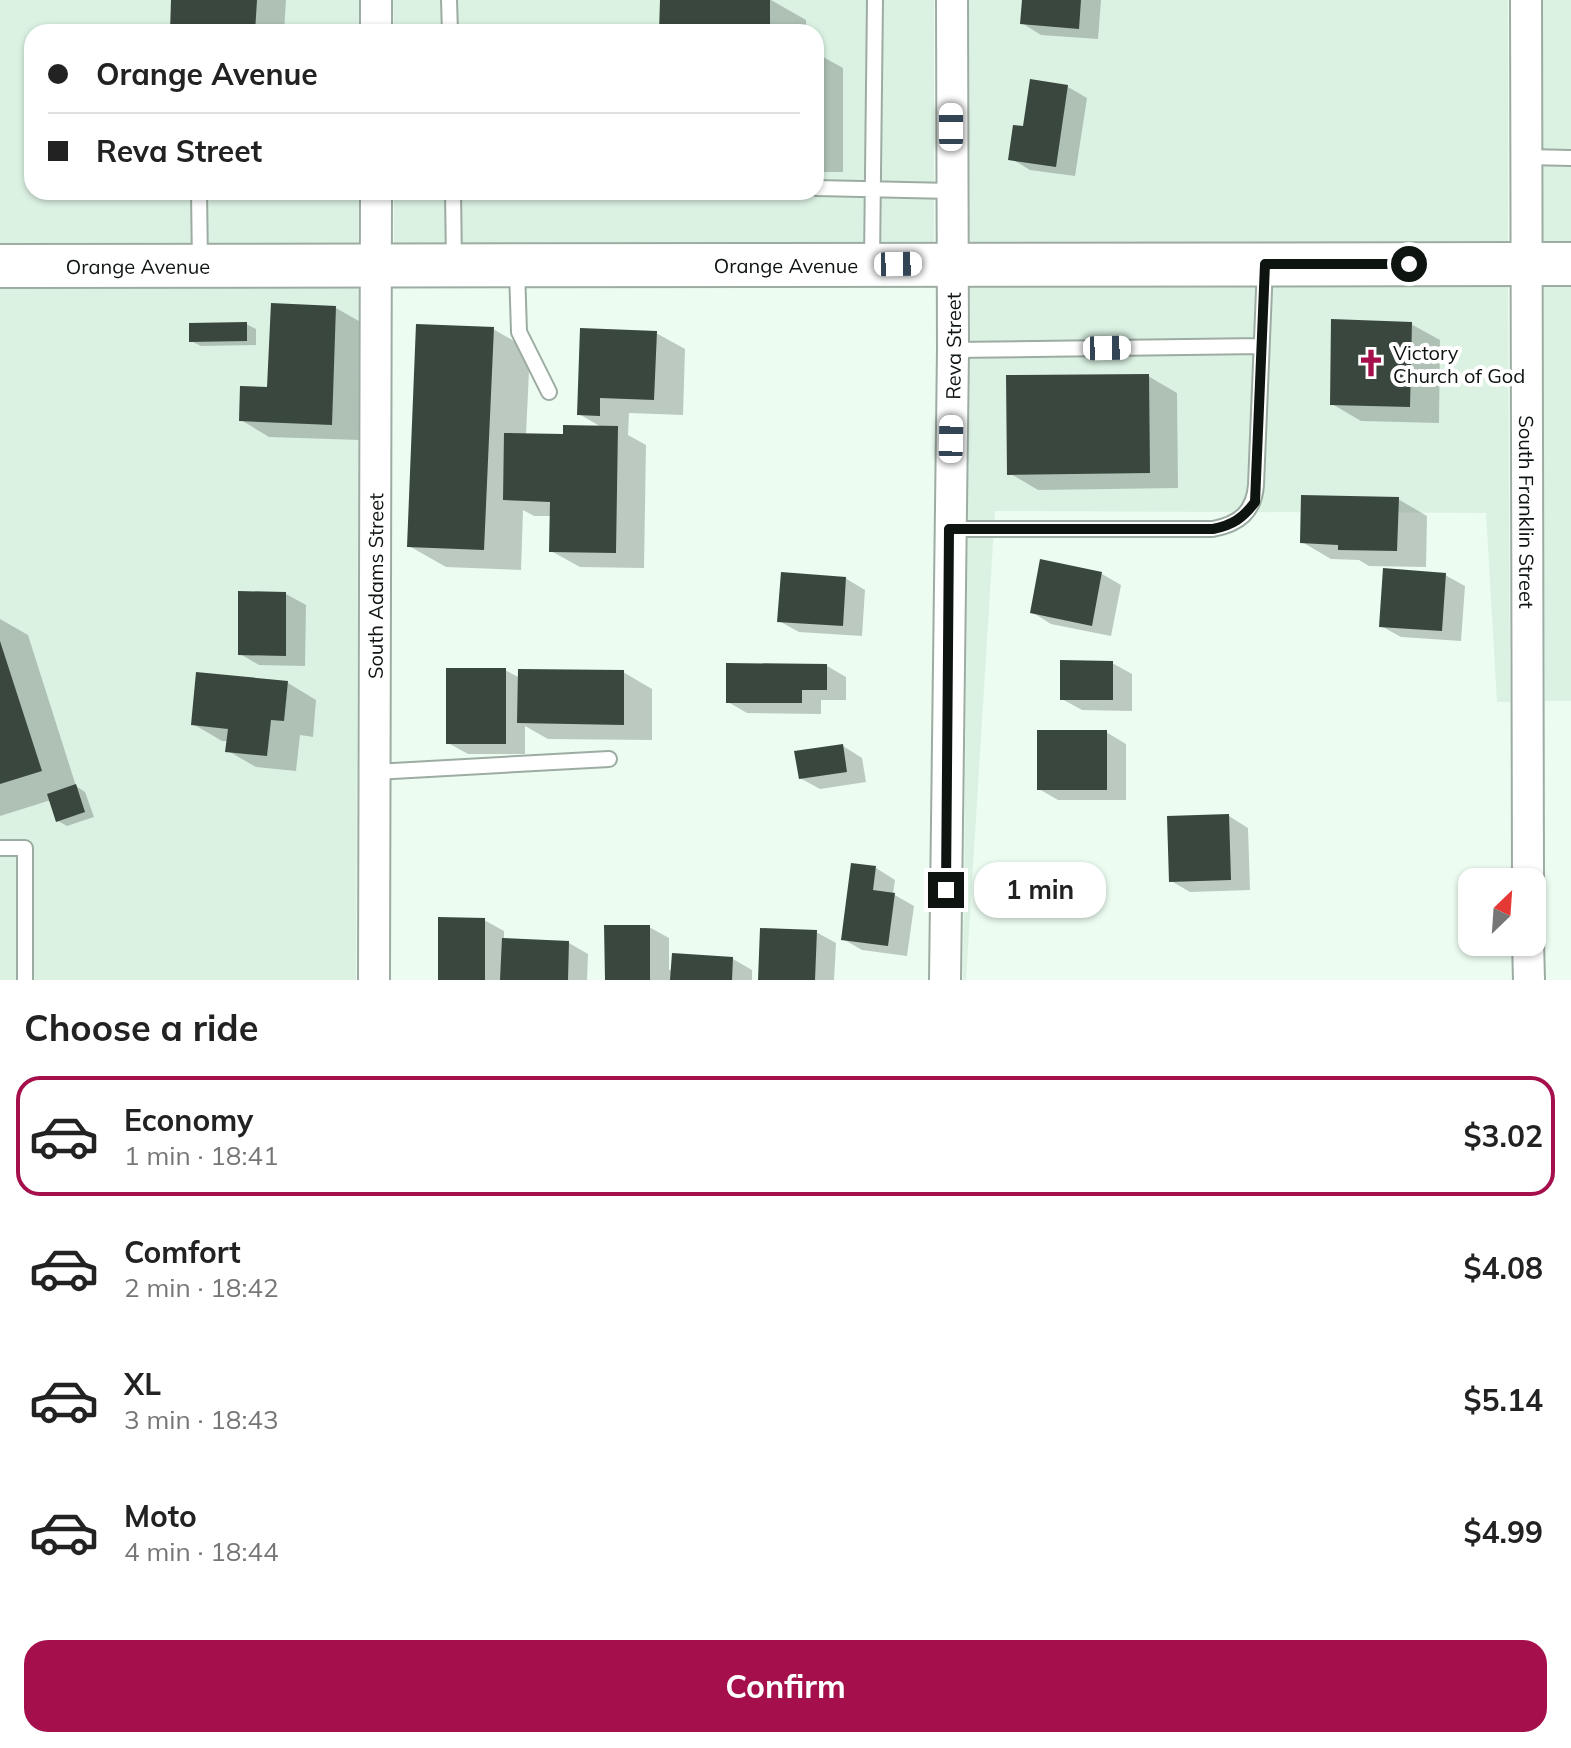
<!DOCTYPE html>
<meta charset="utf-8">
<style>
:root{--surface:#fff;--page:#f2f2f2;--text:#222;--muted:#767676;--line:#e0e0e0;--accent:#a50f4b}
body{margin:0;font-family:Mulish,sans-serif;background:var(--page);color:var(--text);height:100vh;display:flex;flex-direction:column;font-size:30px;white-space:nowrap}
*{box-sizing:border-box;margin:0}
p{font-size:26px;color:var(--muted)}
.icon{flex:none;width:44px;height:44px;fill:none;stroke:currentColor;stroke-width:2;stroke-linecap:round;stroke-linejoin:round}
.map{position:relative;height:980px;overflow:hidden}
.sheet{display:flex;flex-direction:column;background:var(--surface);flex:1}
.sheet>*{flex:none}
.banner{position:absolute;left:24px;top:24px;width:800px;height:176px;border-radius:24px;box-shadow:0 2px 6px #0004;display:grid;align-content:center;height:176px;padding:0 24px;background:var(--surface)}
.needle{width:52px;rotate:25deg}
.fabs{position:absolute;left:1458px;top:868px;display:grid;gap:16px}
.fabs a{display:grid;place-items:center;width:88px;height:88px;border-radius:16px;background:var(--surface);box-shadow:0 2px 6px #0004;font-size:40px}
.end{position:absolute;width:36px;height:36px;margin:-18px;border:10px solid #0e1410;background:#fff;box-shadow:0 0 0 4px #fff}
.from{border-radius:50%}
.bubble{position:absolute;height:56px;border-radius:24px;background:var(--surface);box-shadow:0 2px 6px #0004;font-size:26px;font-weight:700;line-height:56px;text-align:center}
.car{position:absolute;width:24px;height:48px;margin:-24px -12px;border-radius:10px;box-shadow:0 0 6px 2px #0007;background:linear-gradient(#fff 24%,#345 0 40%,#fff 0 76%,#345 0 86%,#fff 0)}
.banner b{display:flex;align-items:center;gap:28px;height:76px;font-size:30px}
.banner b+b{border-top:2px solid var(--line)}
.banner i{width:20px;height:20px;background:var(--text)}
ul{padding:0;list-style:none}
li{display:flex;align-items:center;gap:24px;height:120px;margin:0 16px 12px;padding:0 8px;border:4px solid transparent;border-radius:24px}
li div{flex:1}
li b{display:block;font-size:30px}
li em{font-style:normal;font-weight:700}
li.on{border-color:var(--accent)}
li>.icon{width:72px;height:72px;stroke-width:1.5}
h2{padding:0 24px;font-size:36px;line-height:96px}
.cta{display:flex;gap:16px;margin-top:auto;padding:16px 24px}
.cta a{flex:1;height:92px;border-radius:24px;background:var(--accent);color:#fff;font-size:32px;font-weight:700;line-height:92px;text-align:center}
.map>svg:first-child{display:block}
.built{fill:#dbf2e2}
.shadow{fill:#0003}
.building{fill:#3a473e}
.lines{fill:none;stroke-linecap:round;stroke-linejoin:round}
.lane-casing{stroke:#9daca2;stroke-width:18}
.street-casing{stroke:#9daca2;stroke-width:34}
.secondary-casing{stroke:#9daca2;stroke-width:46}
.lane{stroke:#fff;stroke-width:14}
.street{stroke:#fff;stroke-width:30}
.secondary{stroke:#fff;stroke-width:42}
.route{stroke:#0e1410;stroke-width:10}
.labels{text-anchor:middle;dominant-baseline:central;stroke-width:8;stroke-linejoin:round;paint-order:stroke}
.street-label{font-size:20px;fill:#0e1410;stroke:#fff}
.poi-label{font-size:20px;fill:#0e1410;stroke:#fff;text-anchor:start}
</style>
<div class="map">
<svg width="1571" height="980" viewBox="0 0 1571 980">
<rect width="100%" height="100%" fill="#ecfcf1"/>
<!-- built -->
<path class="built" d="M 0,0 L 359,0 L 359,32 L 32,32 L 32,192 L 359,192 L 358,246 L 0,247 Z
M 393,0 L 934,0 L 934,245 L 394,246 L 394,192 L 816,192 L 816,32 L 394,32 Z
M 969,0 L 1508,0 L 1508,245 L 969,245 Z
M 1543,0 L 1571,0 L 1571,245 L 1542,245 Z
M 1508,282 L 1510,702 L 1497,702 L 1486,513 L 995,511 L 966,980 L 963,980 L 970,283 Z
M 1542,283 L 1571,283 L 1571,701 L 1545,701 Z
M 359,284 L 356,980 L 0,980 L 0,285 Z"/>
<!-- shadow -->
<path class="shadow" d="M 173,0 L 286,0 L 284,32 L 172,32 Z
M 662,0 L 771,0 L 806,20 L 806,32 L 661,32 Z
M 1024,0 L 1101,0 L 1098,39 L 1041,35 L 1022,23 Z
M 816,53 L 843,68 L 843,172 L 816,172 Z
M 1068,87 L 1087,98 L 1075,176 L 1030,170 L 1010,158 L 1024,129 Z
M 336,308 L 364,324 L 360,440 L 269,437 L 241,420 L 269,390 Z
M 246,324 L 256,329 L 256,345 L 201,346 L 191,341 Z
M 1411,324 L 1440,340 L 1439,423 L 1361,421 L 1332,404 Z
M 493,329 L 530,350 L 526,435 L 565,436 L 603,428 L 579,414 L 656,333 L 685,349 L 683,415 L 629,413 L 628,435 L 646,445 L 644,568 L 580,567 L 551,551 L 551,516 L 534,516 L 523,510 L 521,570 L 446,567 L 409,546 Z
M 1148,376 L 1177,393 L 1178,488 L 1038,490 L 1009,473 Z
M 1398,499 L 1427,516 L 1426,567 L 1369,566 L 1359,560 L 1331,559 L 1302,542 Z
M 1102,574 L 1121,585 L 1111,636 L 1051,624 L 1032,612 Z
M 1445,575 L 1465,586 L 1461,641 L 1401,637 L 1381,626 Z
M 845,578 L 865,590 L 862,636 L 799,632 L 779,621 Z
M 286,594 L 306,605 L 305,666 L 259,665 L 240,654 Z
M 0,619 L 28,635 L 76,786 L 85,792 L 94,817 L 67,826 L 58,821 L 51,800 L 0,816 Z
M 1112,663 L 1132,674 L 1132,711 L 1082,710 L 1062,699 Z
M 827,666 L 846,677 L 846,700 L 821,700 L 821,714 L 747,713 L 728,702 Z
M 505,670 L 520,678 L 623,672 L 652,689 L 652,740 L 548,739 L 525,726 L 525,754 L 468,754 L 448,743 Z
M 288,683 L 316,700 L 313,737 L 300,735 L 296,771 L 256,767 L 228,751 L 229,741 L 222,741 L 193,724 Z
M 1106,732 L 1126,744 L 1126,800 L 1058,800 L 1039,789 Z
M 843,746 L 862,758 L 866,782 L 820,789 L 800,778 Z
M 1229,816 L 1248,828 L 1250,890 L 1190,892 L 1171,881 Z
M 876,868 L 895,880 L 893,894 L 914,906 L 907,956 L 862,950 L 843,939 Z
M 484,920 L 504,931 L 504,940 L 569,943 L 588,954 L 587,980 L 440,980 Z
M 649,927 L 669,938 L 669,970 L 733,959 L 752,970 L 752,980 L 607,980 Z
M 816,932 L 836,943 L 834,980 L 760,980 Z"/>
<!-- building -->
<path class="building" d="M 171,0 L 257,0 L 255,32 L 170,32 Z
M 660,0 L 770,0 L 770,32 L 659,32 Z
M 1022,0 L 1081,0 L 1079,29 L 1020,24 Z
M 1030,79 L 1068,85 L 1056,167 L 1008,160 L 1013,125 L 1023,126 Z
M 271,303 L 336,306 L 332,425 L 239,421 L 240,386 L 267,387 Z
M 1331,319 L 1412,322 L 1410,407 L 1330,405 Z
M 247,322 L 247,341 L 189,342 L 189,323 Z
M 416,324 L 494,327 L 484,550 L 407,547 Z
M 580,328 L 657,331 L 654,400 L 600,398 L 600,416 L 577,415 Z
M 1149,374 L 1150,473 L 1007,475 L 1006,375 Z
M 563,425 L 618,426 L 616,553 L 549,552 L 550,502 L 503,500 L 504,433 L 563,434 Z
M 1301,495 L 1399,497 L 1397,551 L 1338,550 L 1338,545 L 1300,543 Z
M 1040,559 L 1102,572 L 1092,626 L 1030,613 Z
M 1383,568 L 1446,573 L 1442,631 L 1379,627 Z
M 781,572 L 846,577 L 843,626 L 777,622 Z
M 238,591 L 286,592 L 286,656 L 238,655 Z
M 0,641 L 42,771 L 0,784 Z
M 1060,660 L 1113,661 L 1113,700 L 1060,700 Z
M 726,663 L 827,664 L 827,690 L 802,690 L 802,703 L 726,703 Z
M 446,668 L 506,668 L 506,744 L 446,744 Z
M 518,669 L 624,670 L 624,725 L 517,723 Z
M 196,672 L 288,681 L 284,721 L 271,720 L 267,756 L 225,752 L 228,729 L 191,725 Z
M 1037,730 L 1107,730 L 1107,790 L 1037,790 Z
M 843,744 L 847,772 L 799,779 L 794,751 Z
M 76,784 L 85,812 L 56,822 L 47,794 Z
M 1229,814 L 1231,880 L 1169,882 L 1167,816 Z
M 851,863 L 876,866 L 873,890 L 895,893 L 888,946 L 841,940 Z
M 438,917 L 485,918 L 485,980 L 438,980 Z
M 604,925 L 650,925 L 650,980 L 605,980 Z
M 760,928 L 817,930 L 815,980 L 758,980 Z
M 502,938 L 569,941 L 568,980 L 500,980 Z
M 672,953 L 733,957 L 732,980 L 670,980 Z"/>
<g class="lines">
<defs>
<path id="lane" d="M 449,0 L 450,32
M 1526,157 L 1571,158
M 816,188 L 951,191
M 199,192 L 200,264
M 453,192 L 454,262
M 872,260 L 875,0
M 517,270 L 519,332 L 549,392
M 953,350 L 1261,346
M 950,529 L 1213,529 C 1239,524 1254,512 1256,485 L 1265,266
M 375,772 L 609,759
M 0,848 L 25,848 L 25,980"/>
<g id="street">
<path d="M 376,0 L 376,32"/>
<path id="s1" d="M 1526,0 L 1528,882"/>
<path d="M 1528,942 L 1529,980"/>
<path id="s2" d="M 374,980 L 376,192"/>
<path id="s3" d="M 945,980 L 953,350 L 952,0"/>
</g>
<g id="secondary">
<path id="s4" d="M 0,266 L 1571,264"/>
</g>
</defs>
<!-- lane casing -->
<use href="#lane" class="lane-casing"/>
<!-- street casing -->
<use href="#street" class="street-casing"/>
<!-- secondary casing -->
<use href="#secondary" class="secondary-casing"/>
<!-- lane -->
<use href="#lane" class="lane"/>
<!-- street -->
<use href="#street" class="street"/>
<!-- secondary -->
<use href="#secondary" class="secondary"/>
</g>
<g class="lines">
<!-- route -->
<path class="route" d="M 946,890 L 949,529 L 1213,529 C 1233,525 1243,518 1255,502 L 1265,264 L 1409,264"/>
</g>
<!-- icons -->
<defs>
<symbol id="church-bare" viewBox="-9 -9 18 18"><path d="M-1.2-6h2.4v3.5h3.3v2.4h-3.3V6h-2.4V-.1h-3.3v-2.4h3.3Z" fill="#a50f4b" stroke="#fff" stroke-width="2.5" paint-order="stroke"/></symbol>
</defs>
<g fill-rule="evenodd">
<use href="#church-bare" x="1351" y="343" width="40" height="40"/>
</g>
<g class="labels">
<!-- street labels -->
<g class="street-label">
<text stroke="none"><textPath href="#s4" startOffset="786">Orange Avenue</textPath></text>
<text stroke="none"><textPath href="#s4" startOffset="138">Orange Avenue</textPath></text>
<text stroke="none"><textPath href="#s3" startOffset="634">Reva Street</textPath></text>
<text stroke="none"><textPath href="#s1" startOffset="512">South Franklin Street</textPath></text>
<text stroke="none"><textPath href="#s2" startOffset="394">South Adams Street</textPath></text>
</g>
<!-- poi labels -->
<g class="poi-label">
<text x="1393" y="352">Victory<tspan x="1393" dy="23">Church of God</tspan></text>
</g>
</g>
</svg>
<div class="fabs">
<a><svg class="needle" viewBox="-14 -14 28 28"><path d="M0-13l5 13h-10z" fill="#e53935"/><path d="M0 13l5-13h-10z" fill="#767676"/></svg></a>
</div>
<i class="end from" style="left:1409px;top:264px"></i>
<i class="end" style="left:946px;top:890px"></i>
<div class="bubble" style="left:974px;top:862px;width:132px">1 min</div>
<i class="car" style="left:951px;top:127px;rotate:0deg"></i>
<i class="car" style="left:898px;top:264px;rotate:89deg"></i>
<i class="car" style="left:1107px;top:348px;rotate:89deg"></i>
<i class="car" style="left:951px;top:439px;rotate:1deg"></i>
<div class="banner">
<b><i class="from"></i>Orange Avenue</b>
<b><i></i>Reva Street</b>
</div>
</div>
<section class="sheet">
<h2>Choose a ride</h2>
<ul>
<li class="on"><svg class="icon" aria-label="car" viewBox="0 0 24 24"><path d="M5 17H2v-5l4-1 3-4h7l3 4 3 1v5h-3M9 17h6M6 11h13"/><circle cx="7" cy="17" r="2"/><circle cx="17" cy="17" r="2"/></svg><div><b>Economy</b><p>1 min · 18:41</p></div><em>$3.02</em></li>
<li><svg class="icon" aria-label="car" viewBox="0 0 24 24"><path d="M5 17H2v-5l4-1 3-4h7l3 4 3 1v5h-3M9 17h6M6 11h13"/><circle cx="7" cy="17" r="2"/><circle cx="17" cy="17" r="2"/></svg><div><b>Comfort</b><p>2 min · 18:42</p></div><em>$4.08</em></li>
<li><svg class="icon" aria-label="car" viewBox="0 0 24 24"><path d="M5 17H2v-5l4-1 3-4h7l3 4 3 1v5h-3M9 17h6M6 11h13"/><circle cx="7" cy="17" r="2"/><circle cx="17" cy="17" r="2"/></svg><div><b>XL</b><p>3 min · 18:43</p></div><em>$5.14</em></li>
<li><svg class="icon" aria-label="car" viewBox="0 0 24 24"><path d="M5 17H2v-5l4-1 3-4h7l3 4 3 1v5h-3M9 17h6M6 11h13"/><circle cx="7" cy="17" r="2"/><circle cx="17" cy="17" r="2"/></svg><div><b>Moto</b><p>4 min · 18:44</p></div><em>$4.99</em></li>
</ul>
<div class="cta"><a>Confirm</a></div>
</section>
